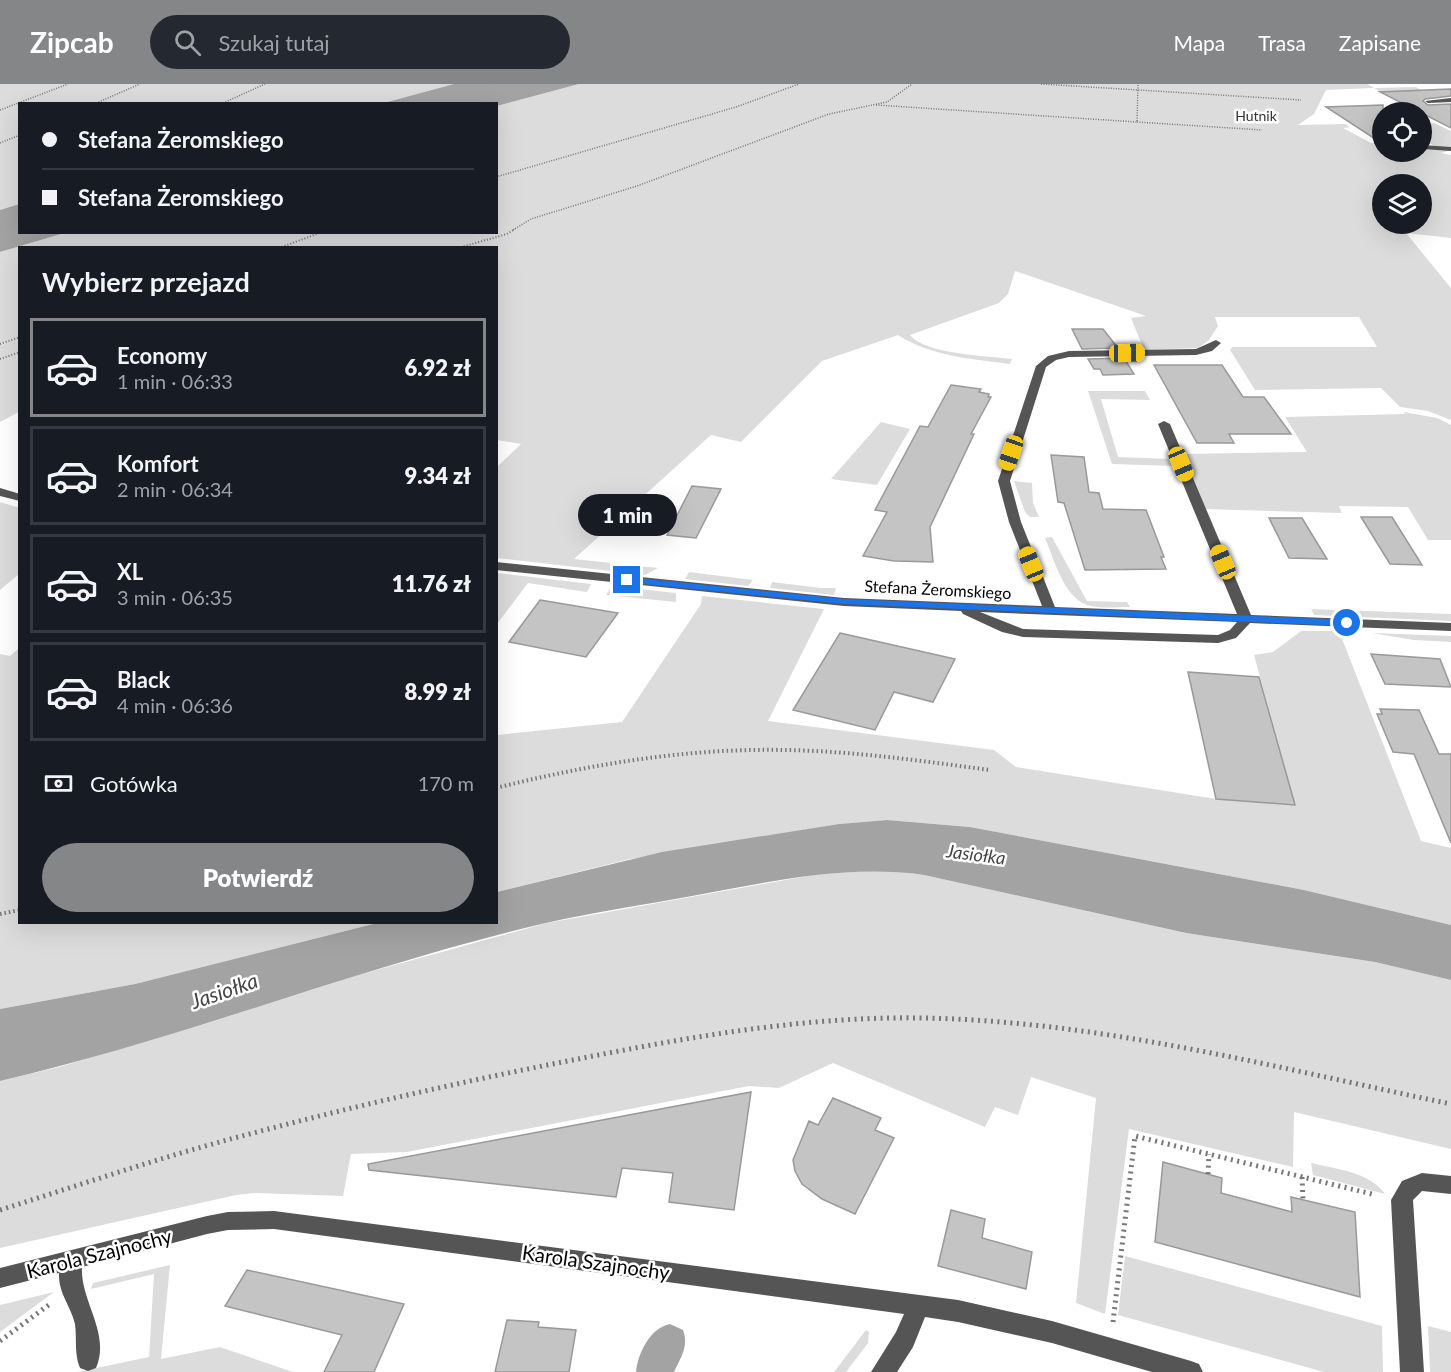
<!DOCTYPE html>
<html lang="pl">
<meta charset="utf-8">
<style>
:root{--surface:#171b24;--page:#242831;--text:#f1f3f6;--muted:#9ea1a6;--line:#363941;--accent:#858687}
body{margin:0;font-family:Lato,sans-serif;background:var(--page);color:var(--text);height:100vh;display:flex;flex-direction:column;font-size:22px;white-space:nowrap}
*{box-sizing:border-box;margin:0}
p{font-size:20px;color:var(--muted)}
.icon{flex:none;width:33px;height:33px;fill:none;stroke:currentColor;stroke-width:2;stroke-linecap:round;stroke-linejoin:round}
.map{position:relative;flex:1;overflow:hidden}
.sheet{position:absolute;left:18px;top:162px;width:480px;height:678px;display:flex;flex-direction:column;background:var(--surface);border-radius:0px;box-shadow:0 6px 24px #0002}
.sheet>*{flex:none}
.top-card{position:absolute;left:18px;top:18px;width:480px;height:132px;border-radius:0px;box-shadow:0 6px 24px #0002;display:grid;align-content:center;height:132px;padding:0 24px;background:var(--surface)}
.controls{position:absolute;left:1372px;top:18px;display:grid;gap:12px}
.controls a{display:grid;place-items:center;width:60px;height:60px;border-radius:50%;background:var(--surface);box-shadow:0 6px 24px #0002;font-size:30px}
.end{position:absolute;width:27px;height:27px;margin:-14px;border:8px solid #1a73e8;background:#fff;box-shadow:0 0 0 3px #fff}
.from{border-radius:50%}
.bubble{position:absolute;height:42px;border-radius:21px;background:var(--surface);box-shadow:0 6px 24px #0002;font-size:20px;font-weight:800;line-height:42px;text-align:center}
.car{position:absolute;width:18px;height:36px;margin:-18px -9px;border-radius:8px;box-shadow:0 0 4px 2px #0007;background:linear-gradient(#f5c518 24%,#345 0 40%,#f5c518 0 76%,#345 0 86%,#f5c518 0)}
.top-card b{display:flex;align-items:center;gap:21px;height:57px;font-size:22px}
.top-card b+b{border-top:2px solid var(--line)}
.top-card i{width:15px;height:15px;background:var(--text)}
ul{padding:0;list-style:none}
li{display:flex;align-items:center;gap:18px;height:99px;margin:0 12px 9px;padding:0 12px;border:3px solid var(--line);border-radius:0px}
li div{flex:1}
li b{display:block;font-size:22px}
li em{font-style:normal;font-weight:800}
li.current{border-color:var(--accent)}
li>.icon{width:54px;height:54px;stroke-width:1.5}
h2{padding:0 24px;font-size:27px;line-height:72px}
.pay{display:flex;align-items:center;gap:15px;height:66px;padding:0 24px;font-size:22px}
.pay p{margin-inline-start:auto}
.button{display:flex;gap:12px;margin-top:auto;padding:12px 24px}
.button a{flex:1;height:69px;border-radius:36px;background:var(--accent);color:#fff;font-size:24px;font-weight:800;line-height:69px;text-align:center}
header{display:flex;align-items:center;gap:36px;box-sizing:border-box;height:84px;padding:0 30px;background:var(--accent);color:#fff}
header strong{font-size:28px}
nav{display:flex;gap:33px;margin-inline-start:auto;font-size:21px}
.search{width:420px;height:54px;background:var(--page);display:flex;align-items:center;gap:15px;box-sizing:border-box;padding:0 21px;border-radius:33px;color:var(--muted);font-size:22px}
.map>svg:first-child{display:block}
.green{fill:#dcdcdc;fill-rule:evenodd}
.water{fill:#a3a3a3}
.building{fill:#c4c4c4;stroke:#999;stroke-width:1.5}
.lines{fill:none;stroke-linecap:round;stroke-linejoin:round}
.path-far3{stroke:#777;stroke-width:1.5;stroke-dasharray:1 1.5;stroke-linecap:butt}
.path-far2{stroke:#777;stroke-width:2;stroke-dasharray:1 2;stroke-linecap:butt}
.path-far1{stroke:#777;stroke-width:4;stroke-dasharray:1.5 3;stroke-linecap:butt}
.path{stroke:#777;stroke-width:5;stroke-dasharray:2 4.5;stroke-linecap:butt}
.minor{fill:#555;fill-rule:evenodd}
.route{fill:#1a73e8}
.labels{text-anchor:middle;dominant-baseline:central;stroke-width:5;stroke-linejoin:round;paint-order:stroke}
.far-park-label{font-size:14px;fill:#333;stroke:#fff}
.street-label{font-size:16px;fill:#000;stroke:#fff}
.water-label{font-size:18px;font-style:italic;fill:#444;stroke:#fff}
.near-street-label{font-size:20px;fill:#000;stroke:#fff}
.near-water-label{font-size:21px;font-style:italic;fill:#444;stroke:#fff}
</style>
<header>
<strong>Zipcab</strong>
<div class="search"><svg class="icon" aria-label="search" viewBox="0 0 24 24"><circle cx="10" cy="10" r="6"/><path d="M15 15l6 6"/></svg>Szukaj tutaj</div>
<nav><a>Mapa</a><a>Trasa</a><a>Zapisane</a></nav>
</header>
<div class="map">
<svg width="1451" height="1288" viewBox="0 0 1451 1288">
<rect width="100%" height="100%" fill="#fff"/>
<!-- green -->
<path class="green" d="M 0,0 L 454,0 L 384,20 L 20,20 L 19,120 L 0,126 Z
M 579,0 L 1367,0 L 1374,4 L 1416,3 L 1431,13 L 1384,10 L 1374,4 L 1326,6 L 1314,30 L 1298,41 L 1345,40 L 1350,43 L 1343,44 L 1371,59 L 1383,60 L 1383,68 L 1422,68 L 1422,64 L 1451,66 L 1441,69 L 1451,71 L 1451,154 L 1406,149 L 1451,204 L 1451,336 L 1428,327 L 1400,323 L 1381,304 L 1255,306 L 1230,266 L 1232,263 L 1377,263 L 1359,233 L 1215,233 L 1218,242 L 1209,256 L 1198,264 L 1144,266 L 1131,234 L 1146,232 L 1015,187 L 1008,210 L 999,219 L 910,251 C 924,270 988,272 1012,275 L 1010,280 C 972,275 930,272 898,251 L 822,277 L 741,358 L 711,351 L 574,475 L 658,484 L 645,491 L 497,474 L 497,383 L 521,360 L 497,356 L 496,164 L 20,164 L 19,328 L 0,338 L 0,168 L 64,148 L 496,148 L 497,22 ZM 1383,100 L 1422,100 L 1422,140 L 1383,140 Z
M 1426,39 L 1434,39 L 1451,47 L 1451,64 L 1438,64 L 1422,55 L 1422,42 L 1430,41 Z
M 1088,307 L 1145,307 L 1150,316 L 1101,315 L 1118,373 L 1173,375 L 1175,382 L 1112,380 Z
M 1404,328 L 1437,334 L 1451,341 L 1451,456 L 1428,456 L 1408,423 L 1339,422 L 1342,429 L 1204,425 L 1182,370 L 1307,368 L 1285,333 L 1405,330 Z
M 881,338 L 910,345 L 877,401 L 831,395 Z
M 1014,397 L 1032,399 L 1033,419 L 1039,433 L 1030,433 L 1025,428 Z
M 0,418 L 20,424 L 19,490 L 0,506 Z
M 1052,453 L 1087,517 L 1127,518 L 1130,523 C 1117,523 1100,525 1087,521 C 1063,512 1054,475 1045,454 Z
M 689,488 L 753,496 L 748,502 L 685,495 Z
M 497,489 L 591,500 L 587,508 L 528,499 L 497,540 Z
M 772,498 L 821,504 L 836,504 L 834,511 L 770,504 Z
M 612,502 L 676,509 L 676,518 L 606,511 Z
M 702,512 L 824,525 L 768,637 L 994,666 L 1016,683 L 1216,715 L 1295,721 L 1254,571 L 1273,568 L 1301,547 L 1339,547 L 1421,757 L 1451,764 L 1451,841 L 1304,806 L 970,743 L 887,736 L 839,740 L 630,775 L 497,808 L 497,651 L 622,638 L 701,520 Z
M 1311,525 L 1451,530 L 1451,537 L 1314,531 Z
M 1372,549 L 1451,552 L 1451,558 L 1414,556 Z
M 19,564 L 20,838 L 377,839 L 135,900 L 0,925 L 0,570 L 10,572 Z
M 888,786 L 924,791 L 1186,849 L 1375,878 L 1451,896 L 1451,1065 L 1294,1028 L 1293,1083 L 1129,1045 L 1105,1230 L 1076,1219 L 1096,1014 L 1031,993 L 1018,1031 L 995,1023 L 985,1043 L 833,979 L 779,1004 L 749,1002 L 407,1068 L 351,1070 L 343,1112 L 255,1109 L 236,1111 L 0,1164 L 0,997 L 59,983 L 211,938 L 358,891 L 547,839 L 818,790 Z
M 1311,1079 C 1336,1085 1370,1088 1385,1110 L 1313,1091 Z
M 1125,1172 L 1382,1242 L 1383,1288 L 1324,1288 L 1118,1231 Z
M 170,1181 L 161,1275 L 220,1263 L 293,1288 L 77,1288 L 149,1273 L 154,1190 L 91,1205 L 93,1199 Z
M 54,1208 L 0,1248 L 0,1221 Z
M 1428,1242 L 1451,1248 L 1451,1288 L 1430,1288 Z
M 866,1246 L 869,1248 L 868,1259 L 846,1288 L 834,1288 Z"/>
<!-- water -->
<path class="water" d="M 454,0 L 579,0 L 497,22 L 496,20 L 384,19 Z
M 19,120 L 20,148 L 64,149 L 0,168 L 0,126 Z
M 887,736 L 970,743 L 1304,806 L 1451,841 L 1451,896 L 1375,878 L 1186,849 L 924,791 C 846,780 769,798 692,812 C 644,821 594,828 546,839 C 362,882 185,954 0,997 L 0,925 L 135,900 L 377,839 L 496,838 L 497,808 L 662,768 L 839,740 Z
M 670,1240 L 683,1246 C 689,1262 681,1273 674,1288 L 636,1288 C 638,1269 650,1244 670,1240 Z"/>
<!-- building -->
<path class="building" d="M 1451,5 L 1451,12 L 1425,15 L 1423,17 L 1428,21 L 1451,20 L 1451,44 L 1380,8 Z
M 1383,21 L 1383,60 L 1326,23 Z
M 1072,245 L 1103,245 L 1118,264 L 1082,265 Z
M 1124,274 L 1134,290 L 1103,291 L 1100,285 L 1094,285 L 1088,275 Z
M 1154,281 L 1222,281 L 1243,313 L 1264,313 L 1291,350 L 1229,350 L 1234,359 L 1197,359 Z
M 951,301 L 981,305 L 979,308 L 989,310 L 988,313 L 991,313 L 971,350 L 974,350 L 930,443 L 933,478 L 894,477 L 863,472 L 887,428 L 875,426 L 920,342 L 928,343 Z
M 1051,371 L 1084,373 L 1089,408 L 1099,409 L 1103,425 L 1146,426 L 1164,473 L 1161,473 L 1166,485 L 1085,486 L 1064,419 L 1058,418 Z
M 692,402 L 721,405 L 696,454 L 667,451 Z
M 1361,433 L 1392,433 L 1422,481 L 1390,480 Z
M 1269,434 L 1302,434 L 1327,475 L 1289,474 Z
M 540,516 L 618,529 L 586,573 L 509,558 Z
M 840,549 L 955,575 L 933,618 L 894,608 L 875,646 L 793,626 Z
M 1371,570 L 1440,575 L 1451,603 L 1385,600 Z
M 1188,588 L 1259,593 L 1295,721 L 1216,715 Z
M 1380,625 L 1419,626 L 1439,670 L 1451,670 L 1451,759 L 1414,670 L 1393,668 L 1377,630 L 1382,630 Z
M 751,1008 L 734,1126 L 669,1118 L 673,1089 L 622,1084 L 616,1113 L 369,1086 L 368,1080 Z
M 833,1014 L 881,1034 L 875,1046 L 894,1054 L 855,1130 L 822,1115 L 802,1100 L 795,1087 L 793,1076 L 809,1037 L 818,1041 Z
M 1163,1078 L 1222,1094 L 1221,1109 L 1292,1128 L 1291,1113 L 1355,1128 L 1360,1213 L 1155,1158 Z
M 951,1126 L 985,1135 L 982,1154 L 1032,1168 L 1026,1205 L 938,1182 Z
M 247,1186 L 404,1220 L 374,1288 L 324,1288 L 342,1251 L 225,1222 Z
M 507,1236 L 539,1238 L 538,1243 L 576,1246 L 569,1288 L 495,1288 Z"/>
<g class="lines">
<!-- path-far3 -->
<path class="path-far3" d="M 1041,0 L 1301,16
M 94,20 L 140,0
M 221,20 L 265,0
M 876,21 L 1137,38 L 1138,0
M 0,26 L 68,0
M 1137,38 L 1262,46
M 0,59 L 20,51
M 496,93 L 736,23 L 799,0
M 513,146 L 531,135 L 637,102 L 829,30 L 887,18 L 912,0"/>
<!-- path-far2 -->
<path class="path-far2" d="M 279,164 L 322,148
M 458,164 L 507,150 L 515,145
M 0,260 L 20,253
M 0,275 L 20,268"/>
<!-- path-far1 -->
<path class="path-far1" d="M 496,704 C 591,680 687,664 785,666 C 854,667 922,677 990,686
M 0,830 L 20,826"/>
<!-- path -->
<path class="path" d="M 1208,1090 L 1209,1070
M 1302,1093 L 1303,1116
M 0,1126 C 80,1101 161,1073 242,1052 C 354,1022 469,996 583,974 C 695,952 808,932 923,934 C 1101,937 1277,984 1451,1020
M 1113,1238 L 1135,1052 L 1376,1111
M 0,1257 L 50,1220"/>
<!-- minor -->
<path class="minor" d="M 1451,14 L 1451,18 L 1428,19 L 1425,17 Z
M 1422,61 L 1451,63 L 1451,67 L 1423,65 Z
M 1216,256 L 1221,259 L 1212,267 L 1196,271 L 1069,273 L 1056,276 L 1046,283 L 1010,397 L 1021,438 L 1055,523 L 1237,530 L 1158,340 L 1164,337 L 1170,340 L 1251,531 L 1451,539 L 1451,547 L 1250,539 L 1236,554 L 1218,559 L 1023,553 L 1002,548 L 963,530 L 961,527 L 844,522 L 496,486 L 496,478 L 844,514 L 1042,522 L 1009,438 L 998,397 L 1036,282 L 1048,272 L 1069,267 L 1196,265 ZM 980,528 L 1237,538 L 1230,546 L 1218,551 L 1023,545 Z
M 0,404 L 20,410 L 20,417 L 0,412 Z
M 1422,1089 L 1451,1092 L 1451,1110 L 1422,1107 L 1413,1116 L 1424,1288 L 1400,1288 L 1391,1116 L 1402,1097 Z
M 274,1127 L 958,1216 L 1052,1237 L 1191,1277 L 1199,1280 L 1203,1288 L 1152,1288 L 1052,1259 L 958,1238 L 925,1233 L 913,1263 L 897,1288 L 871,1288 L 896,1248 L 904,1230 L 274,1145 L 228,1146 L 207,1150 L 82,1183 C 80,1217 111,1249 96,1284 L 88,1287 L 80,1284 C 74,1270 77,1255 75,1240 C 71,1222 58,1209 59,1189 L 0,1204 L 0,1184 L 207,1132 L 228,1128 Z"/>
</g>
<!-- route -->
<path class="route" d="M 627,493 L 844,515 L 1347,536 L 1352,539 L 1347,542 L 844,520 L 624,498 L 624,494 Z"/>
<g class="labels">
<!-- far-park labels -->
<g class="far-park-label">
<text x="1256" y="31">Hutnik</text>
</g>
<!-- street labels -->
<g class="street-label">
<text transform="translate(938 505) rotate(3)">Stefana Żeromskiego</text>
</g>
<!-- water labels -->
<g class="water-label">
<text transform="translate(976 770) rotate(7)">Jasiołka</text>
</g>
<!-- near-street labels -->
<g class="near-street-label">
<text transform="translate(99 1169) rotate(-14)">Karola Szajnochy</text>
<text transform="translate(596 1178) rotate(8)">Karola Szajnochy</text>
</g>
<!-- near-water labels -->
<g class="near-water-label">
<text transform="translate(224 906) rotate(-19)">Jasiołka</text>
</g>
</g>
</svg>
<div class="controls">
<a><svg class="icon" aria-label="locate" viewBox="0 0 24 24"><circle cx="12" cy="12" r="6"/><path d="M12 2v4M12 18v4M2 12h4M18 12h4"/></svg></a>
<a><svg class="icon" aria-label="layers" viewBox="0 0 24 24"><path d="M12 4l9 5-9 5-9-5zM3 14l9 5 9-5"/></svg></a>
</div>
<i class="end from" style="left:1347px;top:539px"></i>
<i class="end" style="left:627px;top:496px"></i>
<div class="bubble" style="left:578px;top:410px;width:99px">1 min</div>
<i class="car" style="left:1127px;top:269px;rotate:89deg"></i>
<i class="car" style="left:1011px;top:369px;rotate:199deg"></i>
<i class="car" style="left:1181px;top:380px;rotate:157deg"></i>
<i class="car" style="left:1223px;top:478px;rotate:337deg"></i>
<i class="car" style="left:1031px;top:480px;rotate:338deg"></i>
<div class="top-card">
<b><i class="from"></i>Stefana Żeromskiego</b>
<b><i></i>Stefana Żeromskiego</b>
</div>
<section class="sheet">
<h2>Wybierz przejazd</h2>
<ul>
<li class="current"><svg class="icon" aria-label="car" viewBox="0 0 24 24"><path d="M5 17H2v-5l4-1 3-4h7l3 4 3 1v5h-3M9 17h6M6 11h13"/><circle cx="7" cy="17" r="2"/><circle cx="17" cy="17" r="2"/></svg><div><b>Economy</b><p>1 min · 06:33</p></div><em>6.92 zł</em></li>
<li><svg class="icon" aria-label="car" viewBox="0 0 24 24"><path d="M5 17H2v-5l4-1 3-4h7l3 4 3 1v5h-3M9 17h6M6 11h13"/><circle cx="7" cy="17" r="2"/><circle cx="17" cy="17" r="2"/></svg><div><b>Komfort</b><p>2 min · 06:34</p></div><em>9.34 zł</em></li>
<li><svg class="icon" aria-label="car" viewBox="0 0 24 24"><path d="M5 17H2v-5l4-1 3-4h7l3 4 3 1v5h-3M9 17h6M6 11h13"/><circle cx="7" cy="17" r="2"/><circle cx="17" cy="17" r="2"/></svg><div><b>XL</b><p>3 min · 06:35</p></div><em>11.76 zł</em></li>
<li><svg class="icon" aria-label="car" viewBox="0 0 24 24"><path d="M5 17H2v-5l4-1 3-4h7l3 4 3 1v5h-3M9 17h6M6 11h13"/><circle cx="7" cy="17" r="2"/><circle cx="17" cy="17" r="2"/></svg><div><b>Black</b><p>4 min · 06:36</p></div><em>8.99 zł</em></li>
</ul>
<div class="pay"><svg class="icon" aria-label="cash" viewBox="0 0 24 24"><path d="M3 7h18v10H3z"/><circle cx="12" cy="12" r="2"/></svg>Gotówka<p>170 m</p></div>
<div class="button"><a>Potwierdź</a></div>
</section>
</div>
